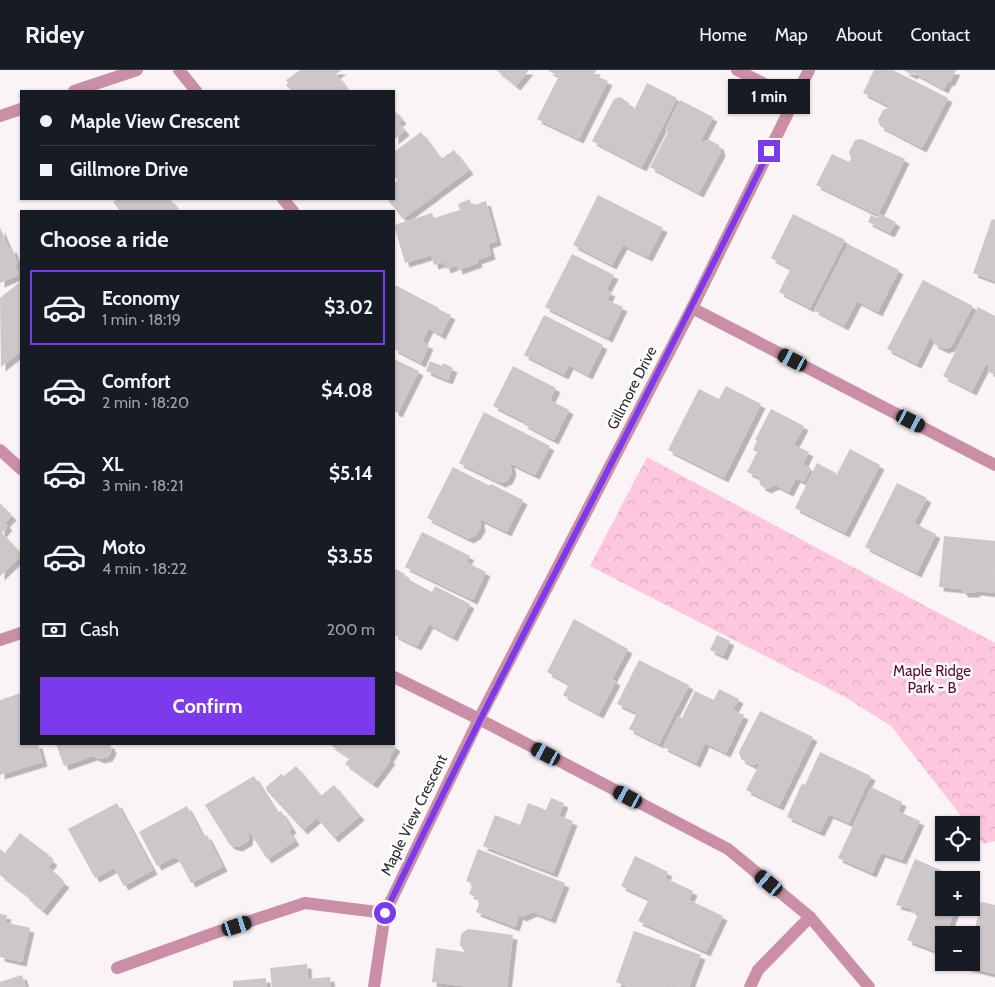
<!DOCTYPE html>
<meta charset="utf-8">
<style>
:root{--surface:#171b24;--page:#20242c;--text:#f1f3f6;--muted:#9ea1a6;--line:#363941;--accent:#7c3aed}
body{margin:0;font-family:Cabin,sans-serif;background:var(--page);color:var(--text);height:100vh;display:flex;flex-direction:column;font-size:19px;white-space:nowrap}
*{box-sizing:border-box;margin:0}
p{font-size:16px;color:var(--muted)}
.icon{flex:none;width:28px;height:28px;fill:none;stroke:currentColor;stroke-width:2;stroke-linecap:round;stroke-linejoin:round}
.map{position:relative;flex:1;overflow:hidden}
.details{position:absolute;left:20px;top:140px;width:375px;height:535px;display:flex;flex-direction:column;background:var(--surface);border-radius:0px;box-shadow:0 1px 4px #0004}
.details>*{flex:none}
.hud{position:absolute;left:20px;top:20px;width:375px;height:110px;border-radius:0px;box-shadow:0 1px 4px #0004;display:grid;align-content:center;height:110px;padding:0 20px;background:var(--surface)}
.fabs{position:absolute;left:935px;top:746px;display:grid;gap:10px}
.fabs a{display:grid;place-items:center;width:45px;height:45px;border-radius:0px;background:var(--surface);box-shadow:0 1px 4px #0004;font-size:25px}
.end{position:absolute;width:22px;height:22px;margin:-11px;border:6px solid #7c3aed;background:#fff;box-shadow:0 0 0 2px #fff}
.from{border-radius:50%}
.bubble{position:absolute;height:35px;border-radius:0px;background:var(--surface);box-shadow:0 1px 4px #0004;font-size:16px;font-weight:700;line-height:35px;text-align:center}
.car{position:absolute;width:15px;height:30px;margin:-15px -8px;border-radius:6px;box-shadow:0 0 4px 1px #0007;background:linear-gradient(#222 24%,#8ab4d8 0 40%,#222 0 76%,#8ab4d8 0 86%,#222 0)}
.hud b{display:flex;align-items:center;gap:18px;height:48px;font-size:19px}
.hud b+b{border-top:1px solid var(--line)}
.hud i{width:12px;height:12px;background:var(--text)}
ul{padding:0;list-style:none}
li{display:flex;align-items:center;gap:15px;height:75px;margin:0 10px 8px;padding:0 10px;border:2px solid transparent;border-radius:0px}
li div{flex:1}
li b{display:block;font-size:19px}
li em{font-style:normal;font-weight:700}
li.current{border-color:var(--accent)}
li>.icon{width:45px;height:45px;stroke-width:1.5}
h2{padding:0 20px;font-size:22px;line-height:60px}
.pay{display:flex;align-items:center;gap:12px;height:55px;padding:0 20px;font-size:19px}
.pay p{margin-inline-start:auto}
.action{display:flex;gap:10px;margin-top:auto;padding:10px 20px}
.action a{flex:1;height:58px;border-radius:0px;background:var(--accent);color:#fff;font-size:20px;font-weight:700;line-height:58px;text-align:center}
header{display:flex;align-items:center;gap:30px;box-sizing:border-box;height:70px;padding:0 25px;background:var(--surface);border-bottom:1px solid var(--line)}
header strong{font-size:24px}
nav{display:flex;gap:28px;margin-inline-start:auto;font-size:18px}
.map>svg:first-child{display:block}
.park{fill:url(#park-crowns)}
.building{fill:#cdc7c9;filter:url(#shadow)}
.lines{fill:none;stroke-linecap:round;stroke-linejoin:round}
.minor{stroke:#cb8ea7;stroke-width:12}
.tertiary{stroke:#cb8ea7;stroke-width:12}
.route{stroke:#7c3aed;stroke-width:6}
.labels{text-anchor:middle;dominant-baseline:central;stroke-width:5;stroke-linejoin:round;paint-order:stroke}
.street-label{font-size:15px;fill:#2e2c2d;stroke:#fff}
.park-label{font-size:15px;fill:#5c0938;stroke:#fff}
</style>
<header>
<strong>Ridey</strong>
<nav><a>Home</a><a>Map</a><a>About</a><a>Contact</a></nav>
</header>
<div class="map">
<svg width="995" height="917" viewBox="0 0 995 917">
<defs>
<pattern id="park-crowns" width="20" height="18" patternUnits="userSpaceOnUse" patternTransform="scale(1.25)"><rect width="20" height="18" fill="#fec7dd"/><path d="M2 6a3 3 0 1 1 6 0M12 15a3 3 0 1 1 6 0" fill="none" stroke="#daabbe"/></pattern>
<filter id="shadow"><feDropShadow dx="4.5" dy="4.5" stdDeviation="0" flood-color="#0004"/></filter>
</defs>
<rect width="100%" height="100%" fill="#faf4f6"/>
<!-- park -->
<path class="park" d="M 647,387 L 995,573 L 995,771 L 984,774 L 971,759 L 971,755 L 968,755 L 891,656 L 845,627 L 590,496 Z"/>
<!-- building -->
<path class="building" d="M 300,0 L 342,0 L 336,4 L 349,21 L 291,21 L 286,15 L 288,13 L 286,10 Z
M 496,0 L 529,0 L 516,16 Z
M 547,0 L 596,0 L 594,5 L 608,11 L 579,69 L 537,49 L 559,6 Z
M 874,0 L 893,0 L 948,28 L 922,78 L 880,56 L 878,50 L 883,40 L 891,37 L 863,23 Z
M 903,0 L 956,0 L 950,12 L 948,11 L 944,19 L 914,3 L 913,5 Z
M 647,13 L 677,28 L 642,97 L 592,71 L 614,29 L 620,27 L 629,33 L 631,39 L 634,40 Z
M 680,30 L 713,47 L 700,72 L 709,70 L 719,75 L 721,82 L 699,123 L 650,97 L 668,62 L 665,60 Z
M 394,39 L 402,50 L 398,52 L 405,61 L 394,70 Z
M 421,62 L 441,89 L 454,80 L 469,100 L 403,149 L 387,129 L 394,129 L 394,113 L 398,110 L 394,106 L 394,82 Z
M 861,69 L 905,89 L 878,145 L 816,115 L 832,84 L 849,92 L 851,88 L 849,82 L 855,70 Z
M 598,125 L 663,158 L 648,187 L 623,175 L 612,195 L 573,175 Z
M 118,129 L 170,129 L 179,141 L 120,141 L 113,132 Z
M 470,129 L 472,136 L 486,131 L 497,171 L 488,174 L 491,185 L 477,190 L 478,193 L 458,200 L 457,195 L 446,199 L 444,192 L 434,195 L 431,185 L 405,193 L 394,155 L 432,143 L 434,148 L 460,140 L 458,134 Z
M 793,144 L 845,170 L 810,238 L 779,222 L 792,196 L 790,198 L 771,188 Z
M 880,144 L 896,152 L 890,163 L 868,152 L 871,145 L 877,148 Z
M 992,149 L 995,150 L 995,211 L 973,203 Z
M 0,157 L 9,179 L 12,178 L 18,194 L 15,195 L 19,205 L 0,213 Z
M 848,174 L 899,200 L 878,242 L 857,231 L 844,256 L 814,240 Z
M 572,184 L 614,205 L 606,220 L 611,222 L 607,230 L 623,237 L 608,268 L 545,237 Z
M 923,210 L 973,236 L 951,277 L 944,279 L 934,274 L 931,266 L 917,294 L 887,279 Z
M 21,211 L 21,281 L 1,297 L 0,228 Z
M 394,216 L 397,216 L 439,238 L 438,239 L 451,245 L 441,265 L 429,258 L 422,272 L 429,275 L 421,293 L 394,279 Z
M 978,237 L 995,246 L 995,305 L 989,302 L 988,295 L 986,294 L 972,321 L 943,306 Z
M 544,245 L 603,275 L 588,305 L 569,295 L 564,305 L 524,285 Z
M 394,289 L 419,301 L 398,343 L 394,341 Z
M 430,291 L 442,296 L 443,293 L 453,298 L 448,310 L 426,301 Z
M 513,296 L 556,318 L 550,330 L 569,340 L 554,370 L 523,354 L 525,352 L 493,336 Z
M 726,316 L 761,334 L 724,408 L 668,380 L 699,319 L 719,329 Z
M 771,339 L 804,356 L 794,375 L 809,382 L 803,394 L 811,398 L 804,412 L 796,408 L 789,422 L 775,415 L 767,419 L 761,416 L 758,407 L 747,402 L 757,382 L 753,380 L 757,370 L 755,370 Z
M 484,342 L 550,376 L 535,405 L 510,393 L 512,401 L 508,410 L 501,413 L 459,393 Z
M 850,379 L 880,395 L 845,463 L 795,438 L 817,393 L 836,403 L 836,406 Z
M 453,397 L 490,416 L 491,414 L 523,430 L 507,462 L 480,449 L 481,457 L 476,465 L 469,469 L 427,448 Z
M 897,413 L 927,428 L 914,453 L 936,464 L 917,503 L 865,477 Z
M 0,433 L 12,446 L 5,453 L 8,456 L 2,463 L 21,483 L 21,486 L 0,506 Z
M 422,462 L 470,486 L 466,492 L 486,502 L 473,530 L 405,497 Z
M 944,466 L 995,471 L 994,523 L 977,521 L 974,523 L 964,523 L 961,519 L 939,517 Z
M 396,499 L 405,504 L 404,507 L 432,522 L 435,516 L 470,534 L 453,567 L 429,554 L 417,576 L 394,565 L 394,502 Z
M 574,549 L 628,579 L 612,609 L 616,611 L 599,644 L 563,625 L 569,614 L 547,602 Z
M 717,565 L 730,571 L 723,586 L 710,580 Z
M 639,590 L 689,615 L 659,674 L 629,659 L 637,643 L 617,634 Z
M 719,619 L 739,629 L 733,640 L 744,645 L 726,683 L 705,673 L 696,693 L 663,677 L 678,646 L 682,648 L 695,621 L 714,630 Z
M 21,623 L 21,674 L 38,674 L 43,692 L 0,705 L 0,630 Z
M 760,641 L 813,667 L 779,736 L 746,720 L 760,693 L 752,695 L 741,689 L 739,682 Z
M 56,674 L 110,674 L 112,680 L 108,687 L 100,689 L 93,686 L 64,696 Z
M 329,674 L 392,674 L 396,677 L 389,688 L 391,690 L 373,714 L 345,694 L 350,688 Z
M 820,682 L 871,706 L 849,753 L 829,744 L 820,762 L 787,747 L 802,713 L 805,715 Z
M 296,696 L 321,726 L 334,715 L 360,746 L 334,768 L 317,748 L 303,760 L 267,721 L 266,717 L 281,704 L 284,706 Z
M 254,706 L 277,743 L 281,741 L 292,759 L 289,761 L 295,771 L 267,789 L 251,764 L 249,764 L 248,771 L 238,777 L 230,775 L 205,735 Z
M 871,717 L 902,732 L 898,741 L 920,751 L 902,790 L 881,783 L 872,803 L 838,788 Z
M 551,728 L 564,733 L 559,746 L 573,751 L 553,803 L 483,776 L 495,745 L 520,755 L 528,733 L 546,740 Z
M 117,733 L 153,800 L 124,816 L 114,798 L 95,808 L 68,759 Z
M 187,736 L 203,767 L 207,765 L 223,797 L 191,813 L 178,788 L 176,789 L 175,787 L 157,796 L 139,762 Z
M 20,763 L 49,785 L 48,787 L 53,791 L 48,797 L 59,806 L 58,808 L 65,813 L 43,841 L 29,830 L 30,828 L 0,805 L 0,779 L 5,783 Z
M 478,779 L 565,813 L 551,849 L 533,842 L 522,847 L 519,845 L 515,857 L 476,842 L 479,834 L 476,827 L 469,824 L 473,814 L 466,811 Z
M 635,786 L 668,802 L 665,808 L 693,821 L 689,830 L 723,846 L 706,882 L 638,851 L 649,829 L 621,816 Z
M 915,789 L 964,810 L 944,810 L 944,838 L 956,838 L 945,865 L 944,865 L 938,882 L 907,870 L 919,842 L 917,841 L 917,843 L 911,841 L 912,839 L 896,835 Z
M 981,832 L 995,835 L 995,904 L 967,897 L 968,892 L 971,892 L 971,876 Z
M 0,844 L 7,845 L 5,852 L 30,858 L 22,892 L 0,887 Z
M 468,859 L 513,865 L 507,917 L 469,917 L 432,912 L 436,878 L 465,882 L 460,875 L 461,864 Z
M 634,861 L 701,885 L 689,917 L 672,916 L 671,917 L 629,917 L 616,912 Z
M 307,894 L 308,909 L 330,907 L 331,917 L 272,917 L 270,898 Z
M 22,905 L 26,917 L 0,917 L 0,912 Z
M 266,908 L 267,917 L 233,917 L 233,911 Z"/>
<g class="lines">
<!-- minor -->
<path class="minor" d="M 179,0 L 196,21
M 737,0 L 794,29
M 74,21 L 137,0
M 0,46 L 21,39
M 283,129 L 293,141
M 692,238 L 995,395
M 0,570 L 21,563
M 117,898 L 220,861 L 305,833 L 385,843
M 374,917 L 385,843 L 479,649
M 750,917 L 758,900 L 810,847"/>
<!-- tertiary -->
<path class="tertiary" d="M 0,380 L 21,399
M 394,607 L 479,649 L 728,779 L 810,847 L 869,917
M 479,649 L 692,238 L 809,0"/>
</g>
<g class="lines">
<!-- route -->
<path class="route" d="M 385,843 C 508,586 644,337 769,81"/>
</g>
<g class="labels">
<!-- street labels -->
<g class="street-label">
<text transform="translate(632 318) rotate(-63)">Gillmore Drive</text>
<text transform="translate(414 745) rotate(-64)">Maple View Crescent</text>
</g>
<!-- park labels -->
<g class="park-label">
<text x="932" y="601">Maple Ridge<tspan x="932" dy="17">Park - B</tspan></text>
</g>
</g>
</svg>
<div class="fabs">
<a><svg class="icon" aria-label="locate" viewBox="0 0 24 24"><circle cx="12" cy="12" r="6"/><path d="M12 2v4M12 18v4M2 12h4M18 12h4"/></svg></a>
<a>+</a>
<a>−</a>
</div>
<i class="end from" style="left:385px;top:843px"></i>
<i class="end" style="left:769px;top:81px"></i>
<div class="bubble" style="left:728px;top:9px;width:82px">1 min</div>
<i class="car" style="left:793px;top:290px;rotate:297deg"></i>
<i class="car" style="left:911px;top:351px;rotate:117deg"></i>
<i class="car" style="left:546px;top:684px;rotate:298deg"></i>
<i class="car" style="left:628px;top:727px;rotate:298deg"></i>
<i class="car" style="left:769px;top:813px;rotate:310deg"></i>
<i class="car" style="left:237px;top:856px;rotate:72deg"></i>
<div class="hud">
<b><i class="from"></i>Maple View Crescent</b>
<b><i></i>Gillmore Drive</b>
</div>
<section class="details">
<h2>Choose a ride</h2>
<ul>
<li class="current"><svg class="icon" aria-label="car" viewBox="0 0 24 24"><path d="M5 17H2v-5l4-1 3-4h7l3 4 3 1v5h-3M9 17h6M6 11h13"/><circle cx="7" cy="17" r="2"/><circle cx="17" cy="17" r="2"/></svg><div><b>Economy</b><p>1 min · 18:19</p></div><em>$3.02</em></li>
<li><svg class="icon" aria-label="car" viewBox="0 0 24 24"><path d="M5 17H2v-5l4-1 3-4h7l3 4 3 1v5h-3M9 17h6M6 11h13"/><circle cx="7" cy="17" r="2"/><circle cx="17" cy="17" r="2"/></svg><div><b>Comfort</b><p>2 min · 18:20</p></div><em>$4.08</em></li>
<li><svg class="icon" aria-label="car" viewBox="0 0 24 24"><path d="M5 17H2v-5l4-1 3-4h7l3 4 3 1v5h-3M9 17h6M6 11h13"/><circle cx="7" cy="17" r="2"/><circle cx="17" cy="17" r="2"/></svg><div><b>XL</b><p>3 min · 18:21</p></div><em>$5.14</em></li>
<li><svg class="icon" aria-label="car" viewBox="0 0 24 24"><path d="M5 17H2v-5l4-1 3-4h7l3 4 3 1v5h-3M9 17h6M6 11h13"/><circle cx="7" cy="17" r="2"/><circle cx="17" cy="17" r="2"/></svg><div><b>Moto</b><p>4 min · 18:22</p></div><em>$3.55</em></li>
</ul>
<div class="pay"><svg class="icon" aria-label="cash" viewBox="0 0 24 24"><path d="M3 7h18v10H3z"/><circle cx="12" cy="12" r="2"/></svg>Cash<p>200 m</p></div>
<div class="action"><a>Confirm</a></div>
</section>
</div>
